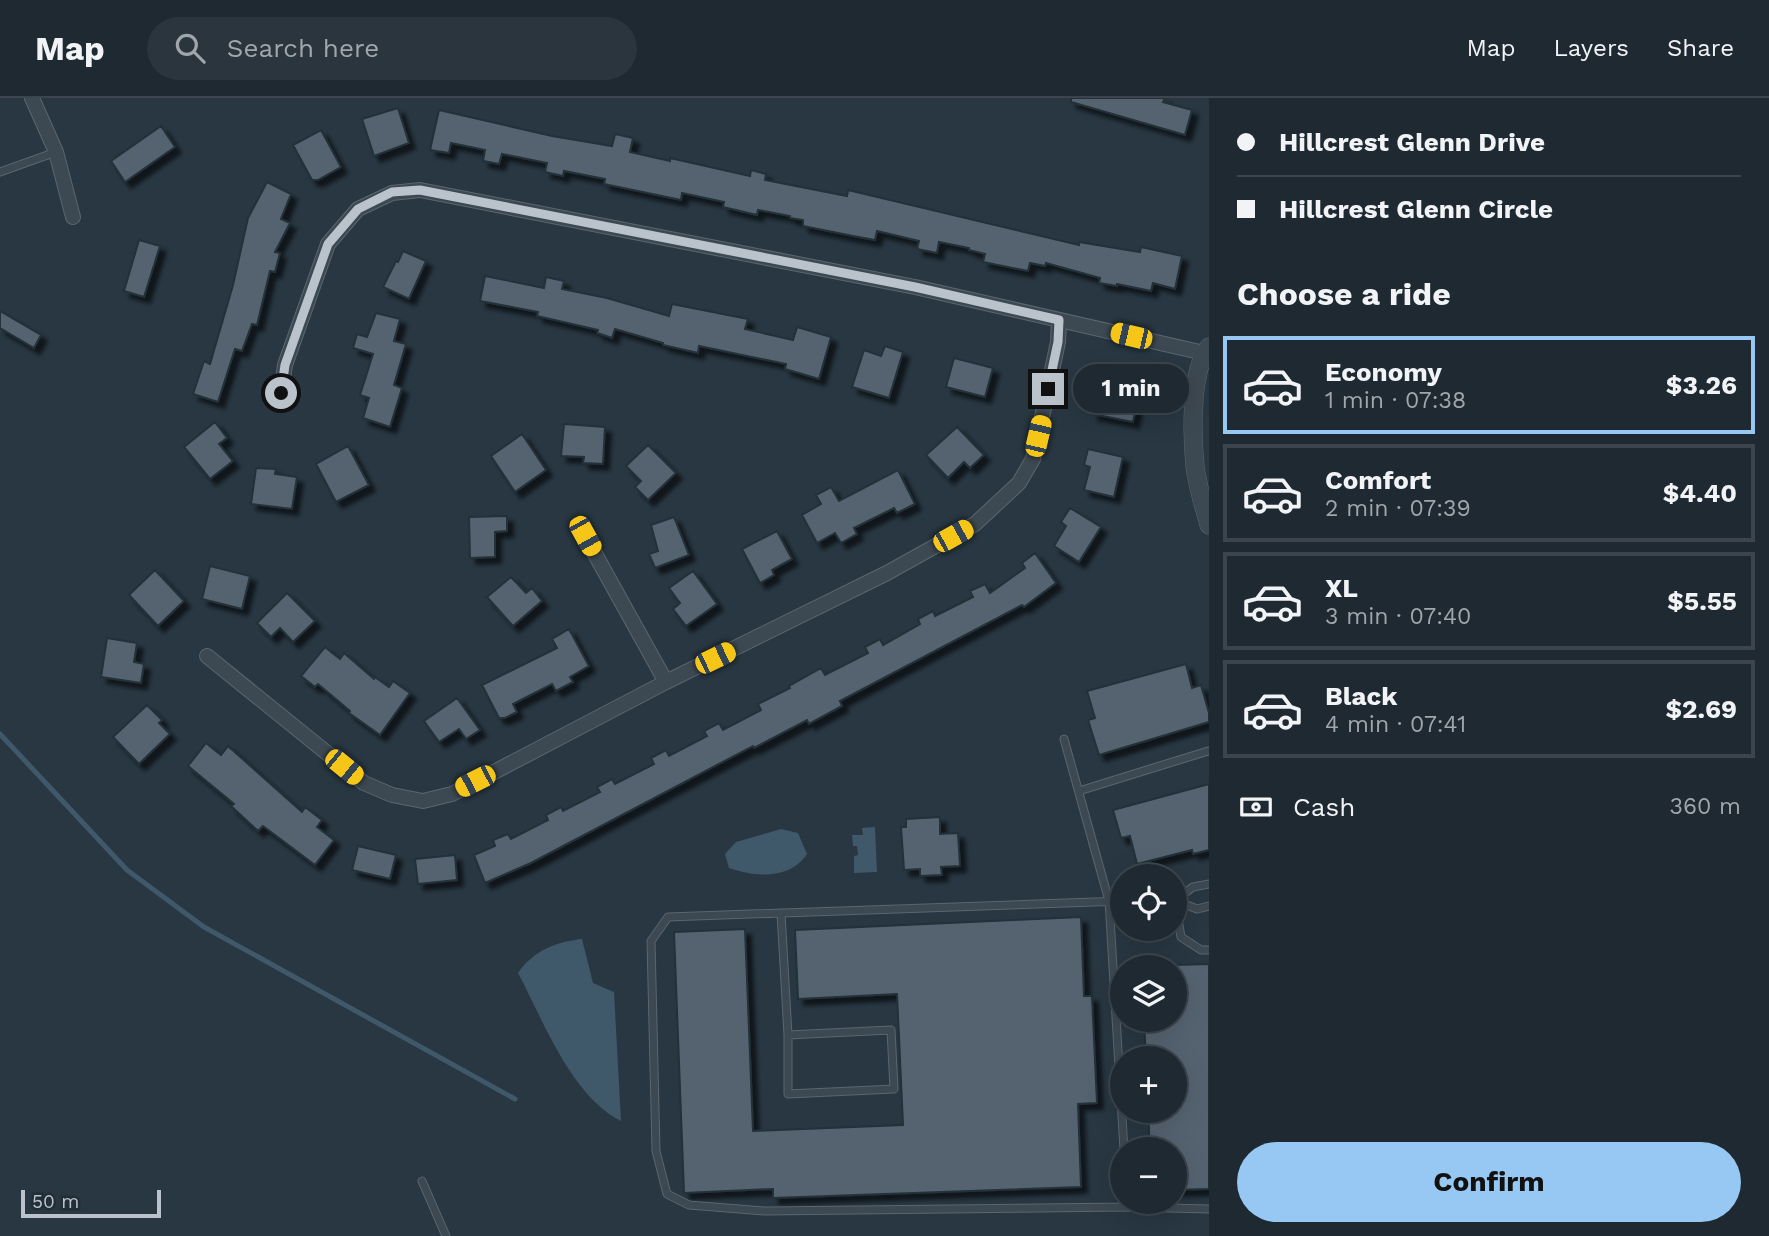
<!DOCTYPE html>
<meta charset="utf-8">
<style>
:root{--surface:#1e2932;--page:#2b353e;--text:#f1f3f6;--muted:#a1a6ac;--line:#3c454d;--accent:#97c8f4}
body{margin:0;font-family:"Work Sans",sans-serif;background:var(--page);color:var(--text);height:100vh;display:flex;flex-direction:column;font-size:26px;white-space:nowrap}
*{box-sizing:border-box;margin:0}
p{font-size:23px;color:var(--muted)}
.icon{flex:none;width:38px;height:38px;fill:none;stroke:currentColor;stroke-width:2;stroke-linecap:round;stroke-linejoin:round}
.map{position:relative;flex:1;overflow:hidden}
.sheet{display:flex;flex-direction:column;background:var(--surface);width:560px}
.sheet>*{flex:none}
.guide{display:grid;align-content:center;height:154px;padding:0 28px;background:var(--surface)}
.fabs{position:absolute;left:1110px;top:766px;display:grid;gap:14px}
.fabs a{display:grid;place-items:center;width:77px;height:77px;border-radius:50%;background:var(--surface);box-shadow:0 7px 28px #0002,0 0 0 2px var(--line);font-size:35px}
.scale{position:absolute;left:21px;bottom:18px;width:140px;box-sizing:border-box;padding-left:7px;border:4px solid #bac3cc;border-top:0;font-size:19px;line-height:24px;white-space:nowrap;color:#bac3cc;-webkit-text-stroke:5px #212e37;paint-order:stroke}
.end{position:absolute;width:32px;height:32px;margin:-16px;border:9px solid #bac3cc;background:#111;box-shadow:0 0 0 4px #111}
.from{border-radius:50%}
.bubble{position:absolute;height:49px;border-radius:24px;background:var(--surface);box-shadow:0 7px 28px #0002,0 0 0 2px var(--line);font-size:23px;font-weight:700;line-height:49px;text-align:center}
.car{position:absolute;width:21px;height:42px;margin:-21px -10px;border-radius:9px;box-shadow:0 0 5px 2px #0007;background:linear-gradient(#f5c518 24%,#345 0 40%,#f5c518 0 76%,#345 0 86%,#f5c518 0)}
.guide b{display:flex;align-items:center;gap:24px;height:66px;font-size:26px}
.guide b+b{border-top:2px solid var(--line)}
.guide i{width:18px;height:18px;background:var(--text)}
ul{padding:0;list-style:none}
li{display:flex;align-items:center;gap:21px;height:98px;margin:0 14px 10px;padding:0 14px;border:4px solid var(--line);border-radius:0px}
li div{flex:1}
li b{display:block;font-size:26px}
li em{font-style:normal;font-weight:700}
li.on{border-color:var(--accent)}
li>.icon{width:63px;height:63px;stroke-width:1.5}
h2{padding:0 28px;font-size:32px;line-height:84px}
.pay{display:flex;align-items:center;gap:18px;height:77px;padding:0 28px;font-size:26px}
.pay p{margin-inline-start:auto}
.primary-button{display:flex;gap:14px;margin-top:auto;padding:14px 28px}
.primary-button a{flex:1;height:80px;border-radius:42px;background:var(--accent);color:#111;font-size:28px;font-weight:700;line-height:80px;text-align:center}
header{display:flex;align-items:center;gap:42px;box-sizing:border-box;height:98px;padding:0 35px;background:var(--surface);border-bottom:2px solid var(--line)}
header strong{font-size:33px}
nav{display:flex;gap:38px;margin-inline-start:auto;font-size:24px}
.search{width:490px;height:63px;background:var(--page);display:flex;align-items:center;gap:18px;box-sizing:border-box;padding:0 24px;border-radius:38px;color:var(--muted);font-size:26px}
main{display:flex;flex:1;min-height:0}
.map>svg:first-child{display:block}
.water{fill:#3f586a}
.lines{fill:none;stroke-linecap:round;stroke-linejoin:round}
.stream{stroke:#3f586a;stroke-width:5}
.building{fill:#54646f;stroke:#233039;stroke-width:2;filter:url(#shadow)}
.service-casing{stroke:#5b666f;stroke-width:9}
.minor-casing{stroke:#5b666f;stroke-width:16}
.tertiary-casing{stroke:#5b666f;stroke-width:19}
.service{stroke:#3d4952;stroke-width:7}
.minor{stroke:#3d4952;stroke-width:14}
.tertiary{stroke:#3d4952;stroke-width:18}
.route{stroke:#bac3cc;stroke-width:9}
</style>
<header>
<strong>Map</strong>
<div class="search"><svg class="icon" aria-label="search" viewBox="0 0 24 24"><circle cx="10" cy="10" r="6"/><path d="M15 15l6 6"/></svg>Search here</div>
<nav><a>Map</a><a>Layers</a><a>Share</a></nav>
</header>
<main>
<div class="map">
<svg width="1209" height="1138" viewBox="0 0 1209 1138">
<defs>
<filter id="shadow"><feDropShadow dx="6" dy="6" stdDeviation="2" flood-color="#0009"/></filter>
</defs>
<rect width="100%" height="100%" fill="#283742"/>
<!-- water -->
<path class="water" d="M 875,729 L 877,774 L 854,775 L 854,758 L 858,757 L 857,748 L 853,748 L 852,737 L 863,737 L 862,730 Z
M 781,731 L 798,735 L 807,756 C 790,782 755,779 729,770 L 725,756 L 736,744 Z
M 582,841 L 593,885 L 614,894 L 621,1023 C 571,998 543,922 518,875 C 534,852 556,844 582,841 Z"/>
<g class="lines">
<!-- stream -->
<path class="stream" d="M 0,636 L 127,772 L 204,829 L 515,1001"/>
</g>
<!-- building -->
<path class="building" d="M 1071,0 L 1165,0 L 1163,4 L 1192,12 L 1185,37 L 1071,4 Z
M 398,10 L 409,45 L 374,58 L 362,21 Z
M 439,12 L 552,38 L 612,48 L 615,36 L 633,40 L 630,54 L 670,63 L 670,60 L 750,78 L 751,72 L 766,76 L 765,82 L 847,98 L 848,92 L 1079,147 L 1079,144 L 1140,154 L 1141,149 L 1182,158 L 1175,191 L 1153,185 L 1151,193 L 1117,186 L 1117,188 L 1099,185 L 1100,180 L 1046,165 L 1045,168 L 1030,165 L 1028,173 L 983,164 L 985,156 L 969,152 L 969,150 L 939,144 L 937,155 L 917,151 L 919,143 L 877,133 L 875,142 L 853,138 L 803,128 L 803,122 L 790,120 L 790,118 L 758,112 L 757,117 L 723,109 L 724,104 L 682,95 L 681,102 L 604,86 L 605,81 L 564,73 L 563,78 L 545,74 L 547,65 L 502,56 L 499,66 L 483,63 L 485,52 L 451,45 L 449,55 L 430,52 Z
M 161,28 L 175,49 L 125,84 L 111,63 Z
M 321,32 L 341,69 L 318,82 L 312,82 L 293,47 Z
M 267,84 L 291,96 L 281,121 L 290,125 L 275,154 L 280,155 L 275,174 L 270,173 L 257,227 L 252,226 L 242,253 L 235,251 L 218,304 L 193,296 L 204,263 L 210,266 L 233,187 L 248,120 Z
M 139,142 L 160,148 L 144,199 L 124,193 Z
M 403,153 L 426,163 L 409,201 L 383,189 L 396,163 L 398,164 Z
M 485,178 L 544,190 L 546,179 L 564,183 L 562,191 L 607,200 L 669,218 L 672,206 L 748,221 L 745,231 L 793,242 L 797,229 L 831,239 L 819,281 L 785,271 L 786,266 L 699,248 L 698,255 L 663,247 L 663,245 L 615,231 L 612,240 L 597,235 L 598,232 L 537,218 L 538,214 L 480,203 Z
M 0,213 L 41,237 L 34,250 L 0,230 Z
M 376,215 L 400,221 L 394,243 L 406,246 L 394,287 L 402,290 L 390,329 L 363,320 L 369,300 L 360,297 L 373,256 L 353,250 L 357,236 L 367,239 Z
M 885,248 L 903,254 L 889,300 L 852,289 L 864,252 L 881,258 Z
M 954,260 L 993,270 L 985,299 L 946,289 Z
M 1097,291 L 1138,300 L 1133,324 L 1092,316 Z
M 215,324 L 227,340 L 219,346 L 233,363 L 210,381 L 184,349 Z
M 564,326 L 605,329 L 603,366 L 583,365 L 584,359 L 561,358 Z
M 957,329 L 984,357 L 970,370 L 964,364 L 948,380 L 926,357 Z
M 522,336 L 546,372 L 515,394 L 491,358 Z
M 648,347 L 676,375 L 648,402 L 635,389 L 641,383 L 626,368 Z
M 348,348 L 369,387 L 336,404 L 316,366 Z
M 1088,351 L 1123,359 L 1114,399 L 1084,392 L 1090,369 L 1084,367 Z
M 256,370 L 276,371 L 275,376 L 297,379 L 292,411 L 251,406 Z
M 898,372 L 915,406 L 897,415 L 894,410 L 854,430 L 857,436 L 841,445 L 835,435 L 817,445 L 802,417 L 821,406 L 816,397 L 831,389 L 839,403 Z
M 1070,410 L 1101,429 L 1079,464 L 1054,448 L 1066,428 L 1061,424 Z
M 507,418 L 507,433 L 495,434 L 495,459 L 470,460 L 469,419 Z
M 674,419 L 689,457 L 655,470 L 649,456 L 658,453 L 651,427 Z
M 777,433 L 792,461 L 772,472 L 774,477 L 760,485 L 742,451 Z
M 1035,455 L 1056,485 L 1024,509 L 1022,507 L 840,603 L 842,608 L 809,626 L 807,622 L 754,650 L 753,648 L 531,765 L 485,785 L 474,757 L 495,748 L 493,742 L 508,736 L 511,741 L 548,722 L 546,717 L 561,709 L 563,713 L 600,694 L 597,689 L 612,681 L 615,686 L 654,666 L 651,660 L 666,652 L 669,658 L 707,638 L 704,633 L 719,625 L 723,632 L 761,612 L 758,606 L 790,590 L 789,588 L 821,570 L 825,577 L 868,555 L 865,549 L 880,541 L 883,547 L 920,526 L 918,521 L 933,513 L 935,518 L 973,499 L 970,493 L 985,486 L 990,495 L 1025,470 L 1022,465 Z
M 210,468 L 250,478 L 242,511 L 202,501 Z
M 155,472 L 184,503 L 158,528 L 129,497 Z
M 693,473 L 717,506 L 686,528 L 673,511 L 680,505 L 669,490 Z
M 511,479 L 526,495 L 532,490 L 542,503 L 513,528 L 487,499 Z
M 287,495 L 315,523 L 293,544 L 280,530 L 271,539 L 257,525 Z
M 569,531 L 589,568 L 570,579 L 573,584 L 556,593 L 552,586 L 513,606 L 517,614 L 505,620 L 499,620 L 482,587 L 557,550 L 552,541 Z
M 107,540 L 137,545 L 134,564 L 144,566 L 141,585 L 101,579 Z
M 325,549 L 340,561 L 344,555 L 374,581 L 375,579 L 389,589 L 393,583 L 410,595 L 380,637 L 349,615 L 350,613 L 318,586 L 315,589 L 301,578 Z
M 1186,566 L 1192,590 L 1201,587 L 1209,615 L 1209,624 L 1099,657 L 1088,622 L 1095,620 L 1087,593 Z
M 457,600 L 480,632 L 466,641 L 459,631 L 439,644 L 424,623 Z
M 147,607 L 162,622 L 159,625 L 170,636 L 139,666 L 113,639 Z
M 206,645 L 221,657 L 228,648 L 302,714 L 305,709 L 322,722 L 317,729 L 334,742 L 315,767 L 263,728 L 258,733 L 231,708 L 234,706 L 188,668 Z
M 1209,686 L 1209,752 L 1193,756 L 1192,752 L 1137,766 L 1130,738 L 1121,740 L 1113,712 Z
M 940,719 L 940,736 L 958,735 L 960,768 L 941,769 L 942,777 L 920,778 L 920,771 L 904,772 L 901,729 L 906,729 L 906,721 Z
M 358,748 L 396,757 L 390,781 L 352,772 Z
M 455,757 L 457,782 L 418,786 L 415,761 Z
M 1081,819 L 1084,898 L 1092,898 L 1097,1005 L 1078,1006 L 1081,1089 L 773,1100 L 773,1091 L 684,1095 L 674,834 L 745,831 L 753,1033 L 903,1027 L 897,896 L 798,901 L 795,832 Z
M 1209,866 L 1209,1091 L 1174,1092 L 1174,1052 L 1150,1052 L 1148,1013 L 1174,1013 L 1174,961 L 1146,961 L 1144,922 L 1174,922 L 1174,867 Z"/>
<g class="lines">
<defs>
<path id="service" d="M 0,74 L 56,54
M 1064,641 L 1109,803 L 1124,1052
M 1079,693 L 1208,653
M 1174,802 L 1197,811 L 1209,808
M 1175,802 L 1181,839 L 1201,852 L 1209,852
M 1175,802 L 1193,789 L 1209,786
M 1122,803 L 668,819 L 651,843 L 656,1053 L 667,1096 L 689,1107 L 765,1113 L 1127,1109
M 781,815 L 788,937 L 788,996 L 894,991 L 891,932 L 788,937
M 422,1083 L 446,1138
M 1127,1105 L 1127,1109 L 1209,1111"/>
<path id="minor" d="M 32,0 L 56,54 L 73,119
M 281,295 L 285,267 L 328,146 L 358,111 L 392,95 L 420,92 L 915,189 L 1204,255
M 585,438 L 666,584
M 207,558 L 364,685 L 392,697 L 423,703 L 452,696 L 666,584 L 887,475 L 975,426 L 1019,385 L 1033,361 L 1058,244 L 1059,222"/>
<path id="tertiary" d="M 1209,249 C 1190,272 1192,338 1195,368 C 1197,387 1204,408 1209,427"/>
</defs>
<!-- service casing -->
<use href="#service" class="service-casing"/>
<!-- minor casing -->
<use href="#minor" class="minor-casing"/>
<!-- tertiary casing -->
<use href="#tertiary" class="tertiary-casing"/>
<!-- service -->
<use href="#service" class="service"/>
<!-- minor -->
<use href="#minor" class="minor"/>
<!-- tertiary -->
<use href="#tertiary" class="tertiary"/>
</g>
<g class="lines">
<!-- route -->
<path class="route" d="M 281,295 L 285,267 L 328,146 L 358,111 L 392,94 L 420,92 L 915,189 L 1059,222 L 1058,244 L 1048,291"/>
</g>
</svg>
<div class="fabs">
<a><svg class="icon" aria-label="locate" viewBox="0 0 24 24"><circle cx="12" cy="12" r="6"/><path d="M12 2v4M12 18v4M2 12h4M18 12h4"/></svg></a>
<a><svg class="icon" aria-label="layers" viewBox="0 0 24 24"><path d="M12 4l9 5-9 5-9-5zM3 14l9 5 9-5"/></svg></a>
<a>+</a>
<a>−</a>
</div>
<div class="scale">50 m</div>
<i class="end from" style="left:281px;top:295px"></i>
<i class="end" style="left:1048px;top:291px"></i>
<div class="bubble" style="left:1073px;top:266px;width:116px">1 min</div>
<i class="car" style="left:1131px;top:238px;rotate:283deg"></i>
<i class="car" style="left:1038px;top:338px;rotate:13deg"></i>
<i class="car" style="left:585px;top:438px;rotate:151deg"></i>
<i class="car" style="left:953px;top:438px;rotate:61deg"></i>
<i class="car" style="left:715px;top:560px;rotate:64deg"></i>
<i class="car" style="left:344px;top:669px;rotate:129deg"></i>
<i class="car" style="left:475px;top:683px;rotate:243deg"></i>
</div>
<section class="sheet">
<div class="guide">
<b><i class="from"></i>Hillcrest Glenn Drive</b>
<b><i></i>Hillcrest Glenn Circle</b>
</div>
<h2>Choose a ride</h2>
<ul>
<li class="on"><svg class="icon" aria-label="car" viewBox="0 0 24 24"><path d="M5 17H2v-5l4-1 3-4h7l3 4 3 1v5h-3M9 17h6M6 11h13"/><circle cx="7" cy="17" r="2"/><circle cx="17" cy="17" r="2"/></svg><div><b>Economy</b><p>1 min · 07:38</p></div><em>$3.26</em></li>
<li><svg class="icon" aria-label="car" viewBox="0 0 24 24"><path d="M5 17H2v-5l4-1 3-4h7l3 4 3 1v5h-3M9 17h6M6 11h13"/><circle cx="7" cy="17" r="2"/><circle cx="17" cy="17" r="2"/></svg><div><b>Comfort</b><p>2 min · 07:39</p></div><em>$4.40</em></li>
<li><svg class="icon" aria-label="car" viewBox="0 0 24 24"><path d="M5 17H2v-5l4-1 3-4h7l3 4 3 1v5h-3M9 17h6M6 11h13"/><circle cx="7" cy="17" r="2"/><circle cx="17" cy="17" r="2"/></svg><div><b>XL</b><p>3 min · 07:40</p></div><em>$5.55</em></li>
<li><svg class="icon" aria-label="car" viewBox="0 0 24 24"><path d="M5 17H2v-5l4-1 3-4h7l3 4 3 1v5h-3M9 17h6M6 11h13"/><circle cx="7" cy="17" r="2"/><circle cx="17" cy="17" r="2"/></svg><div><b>Black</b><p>4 min · 07:41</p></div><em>$2.69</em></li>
</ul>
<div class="pay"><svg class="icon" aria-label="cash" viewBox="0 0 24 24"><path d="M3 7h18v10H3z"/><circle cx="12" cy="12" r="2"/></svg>Cash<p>360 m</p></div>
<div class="primary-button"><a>Confirm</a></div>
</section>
</main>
